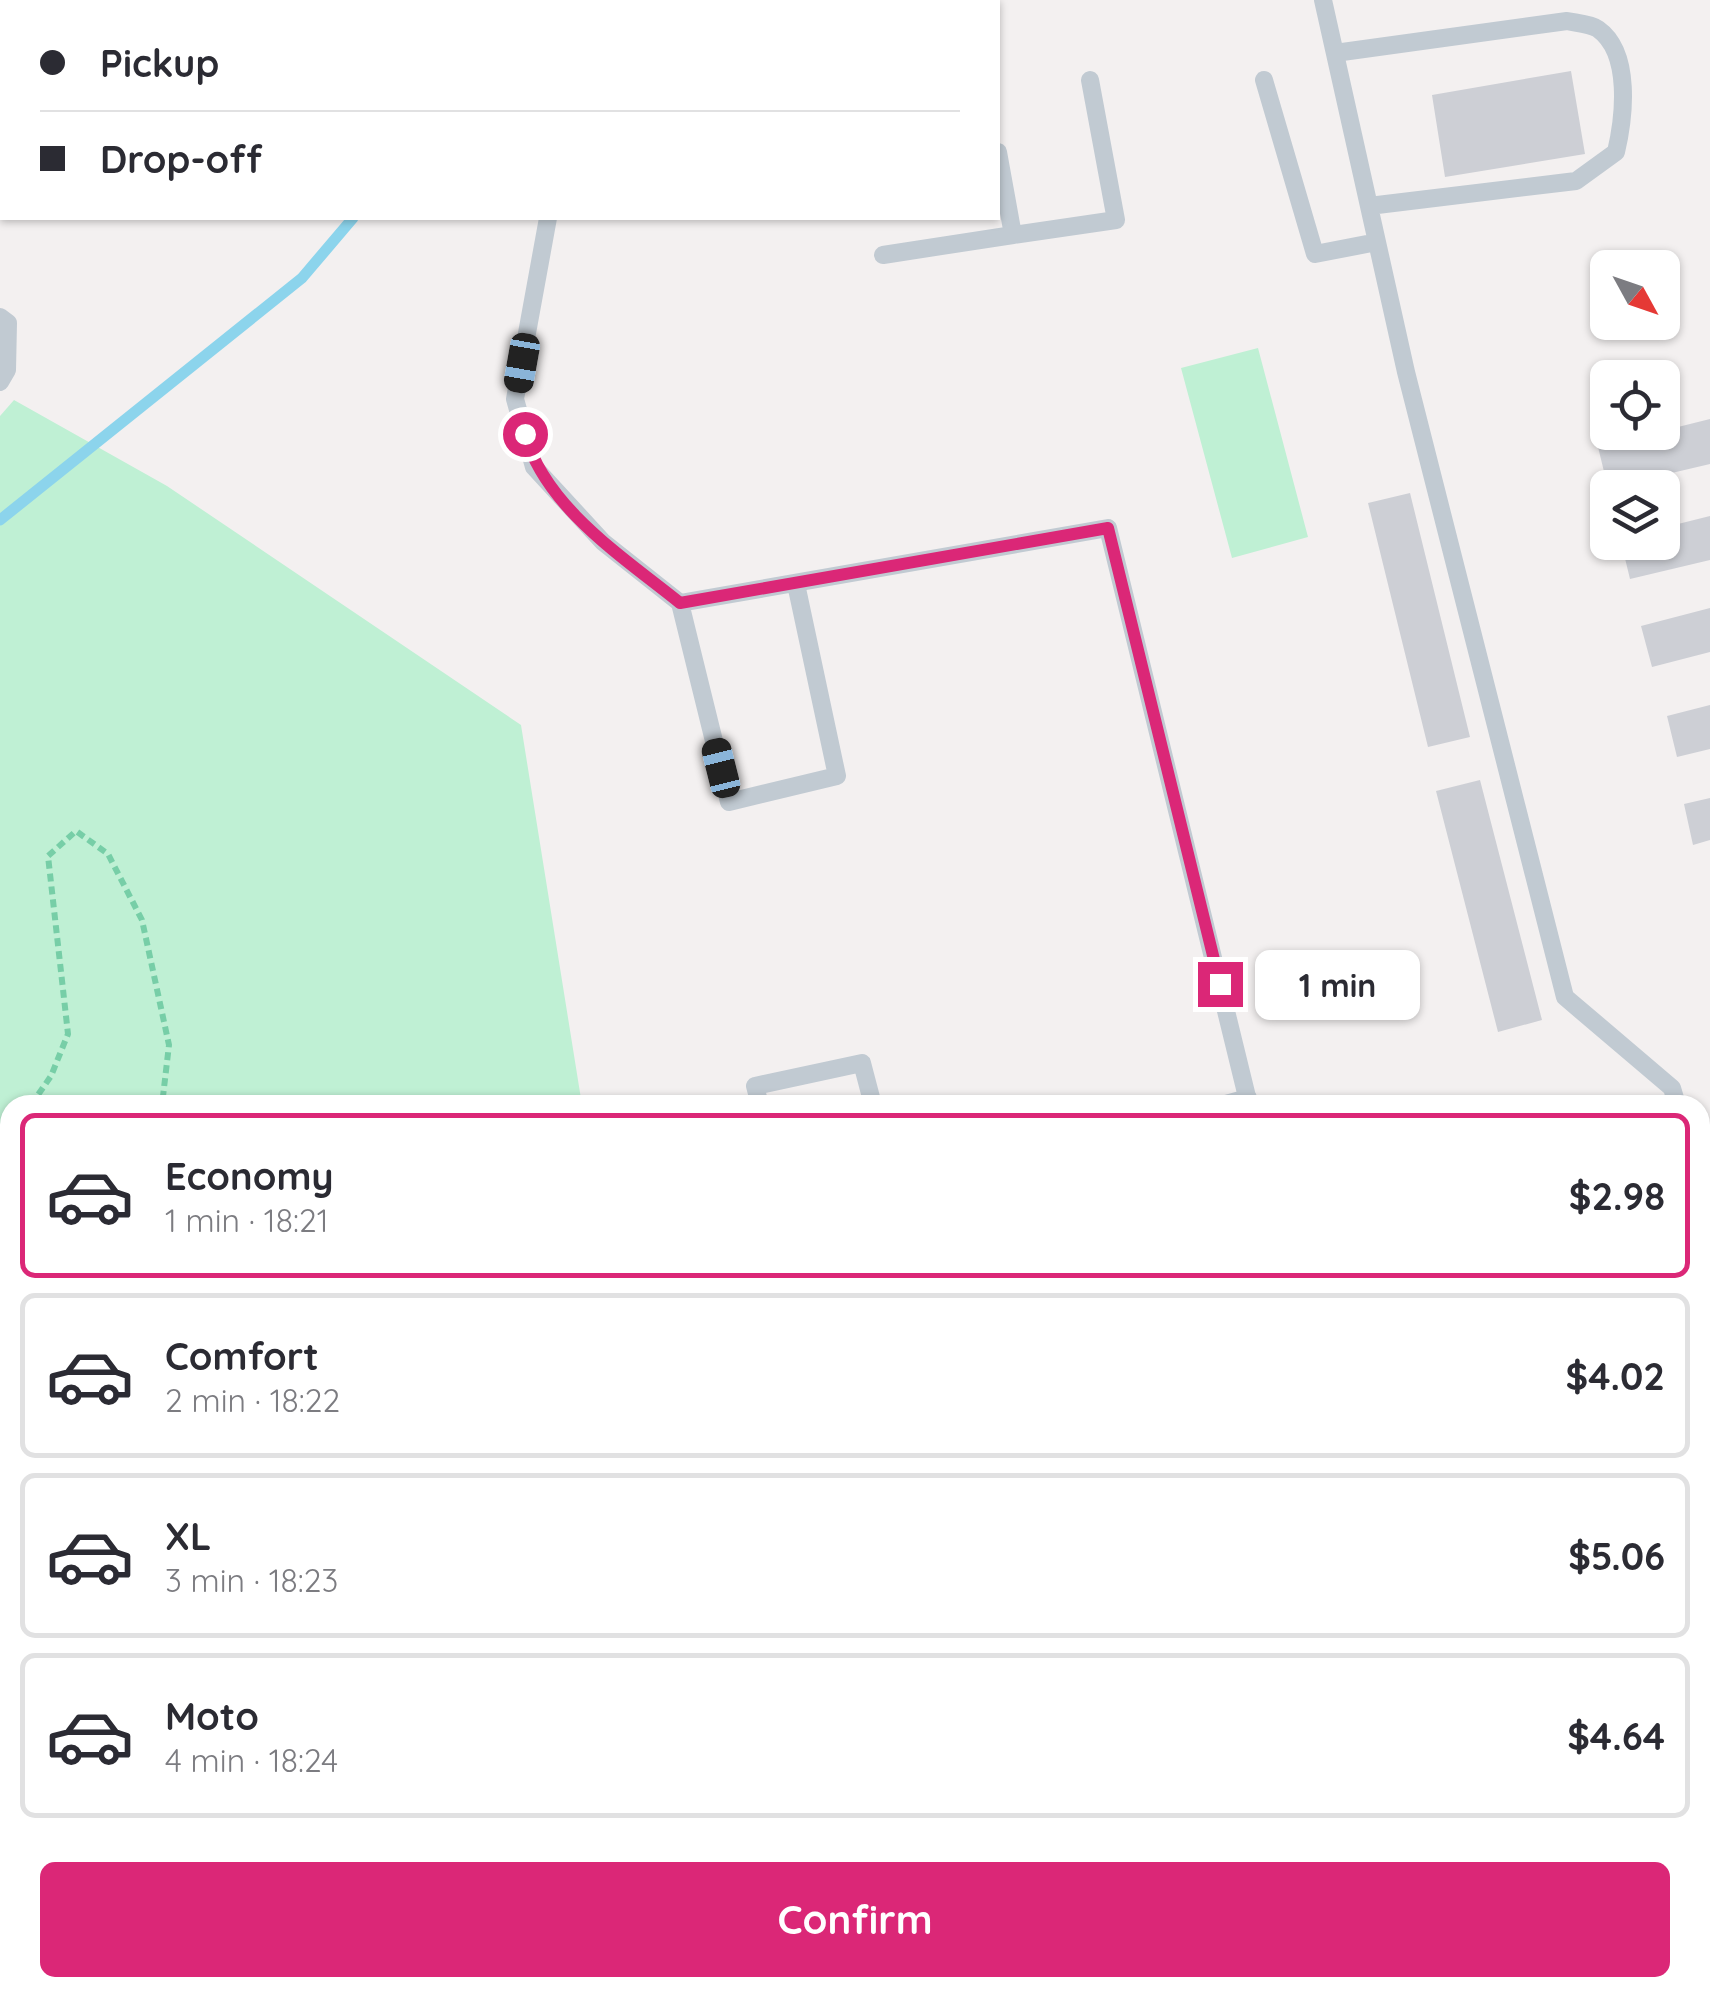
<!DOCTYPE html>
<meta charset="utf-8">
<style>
:root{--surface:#fff;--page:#f7f7f7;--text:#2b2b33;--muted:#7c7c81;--line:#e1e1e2;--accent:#db2777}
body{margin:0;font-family:Quicksand,sans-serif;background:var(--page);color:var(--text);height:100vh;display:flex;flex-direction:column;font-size:38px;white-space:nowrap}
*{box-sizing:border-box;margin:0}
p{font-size:32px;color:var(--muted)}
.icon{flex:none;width:55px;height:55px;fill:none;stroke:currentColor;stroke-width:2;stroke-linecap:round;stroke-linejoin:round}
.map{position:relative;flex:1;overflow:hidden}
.side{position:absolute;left:0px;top:1095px;width:1710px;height:902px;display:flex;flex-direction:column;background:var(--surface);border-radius:30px 30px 0 0;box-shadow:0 2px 8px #0004}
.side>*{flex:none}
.hud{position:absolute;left:0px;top:0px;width:1000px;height:220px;box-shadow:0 2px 8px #0004;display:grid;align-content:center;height:220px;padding:0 40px;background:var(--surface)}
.needle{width:65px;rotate:130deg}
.fabs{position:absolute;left:1590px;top:250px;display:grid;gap:20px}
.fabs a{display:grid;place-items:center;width:90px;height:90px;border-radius:15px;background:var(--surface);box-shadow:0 2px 8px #0004;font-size:50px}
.end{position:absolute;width:45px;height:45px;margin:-22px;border:12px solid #db2777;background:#fff;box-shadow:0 0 0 5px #fff}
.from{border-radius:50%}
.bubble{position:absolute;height:70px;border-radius:15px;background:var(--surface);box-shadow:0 2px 8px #0004;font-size:32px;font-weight:700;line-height:70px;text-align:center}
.car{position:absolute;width:30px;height:60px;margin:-30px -15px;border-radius:12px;box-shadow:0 0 8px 2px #0007;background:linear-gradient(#222 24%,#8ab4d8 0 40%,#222 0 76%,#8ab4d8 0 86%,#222 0)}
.hud b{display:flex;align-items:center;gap:35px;height:95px;font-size:38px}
.hud b+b{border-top:2px solid var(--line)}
.hud i{width:25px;height:25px;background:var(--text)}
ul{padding:18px 0 0;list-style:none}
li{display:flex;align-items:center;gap:30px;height:165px;margin:0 20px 15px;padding:0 20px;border:5px solid var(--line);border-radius:15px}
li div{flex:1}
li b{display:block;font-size:38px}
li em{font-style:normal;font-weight:700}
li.on{border-color:var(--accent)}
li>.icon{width:90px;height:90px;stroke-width:1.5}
.cta{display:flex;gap:20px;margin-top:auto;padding:20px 40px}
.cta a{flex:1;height:115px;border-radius:15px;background:var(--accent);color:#fff;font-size:40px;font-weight:700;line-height:115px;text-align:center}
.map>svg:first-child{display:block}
.green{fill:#bff0d4}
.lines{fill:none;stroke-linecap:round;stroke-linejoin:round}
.stream{stroke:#8cd4ec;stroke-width:11}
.building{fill:#cdcfd5}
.path{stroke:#77cea7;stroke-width:6;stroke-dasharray:8 5;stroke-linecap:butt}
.lane{stroke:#c1cad2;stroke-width:18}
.secondary{stroke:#c3ccd9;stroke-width:50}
.route{stroke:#db2777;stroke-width:12}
</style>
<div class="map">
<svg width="1710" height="1996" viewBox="0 0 1710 1996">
<rect width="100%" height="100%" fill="#f3f0f0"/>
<!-- green -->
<path class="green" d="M 1258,348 L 1308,537 L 1232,558 L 1181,368 Z
M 14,400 L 167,486 L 521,725 L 582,1105 L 10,1105 L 10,1988 L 872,1988 L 878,1996 L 0,1996 L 0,416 Z"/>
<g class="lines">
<!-- stream -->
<path class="stream" d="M 437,2 L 438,0
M 0,520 L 302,278 L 353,218
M 0,1499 L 0,1500
M 622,1988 L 647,1996"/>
</g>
<!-- building -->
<path class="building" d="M 1571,71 L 1585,154 L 1445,177 L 1432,95 Z
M 1710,419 L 1710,464 L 1608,488 L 1598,447 Z
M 1410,493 L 1470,737 L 1428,747 L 1368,503 Z
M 1710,516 L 1710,560 L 1630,579 L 1621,542 L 1662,542 L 1662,528 Z
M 1710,608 L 1710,652 L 1652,667 L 1641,626 Z
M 1710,705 L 1710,749 L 1677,757 L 1667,716 Z
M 1480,780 L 1542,1020 L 1498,1032 L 1436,791 Z
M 1710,798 L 1710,840 L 1693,845 L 1684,804 Z
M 1710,1532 L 1710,1653 L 1700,1656 L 1700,1535 Z
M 1710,1767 L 1710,1811 L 1700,1816 L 1700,1772 Z
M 1105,1988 L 1271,1988 L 1273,1996 L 1077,1996 Z"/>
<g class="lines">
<!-- path -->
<path class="path" d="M 31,1105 L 51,1076 L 68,1034 L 48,856 L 76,831 L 108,854 L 142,920 L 169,1045 L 162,1105
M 0,1152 L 10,1137
M 0,1444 L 8,1488 L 0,1576
M 0,1951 L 10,1981
M 13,1988 L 16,1996
M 567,1996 L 567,1988"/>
<!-- lane -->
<path class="lane" d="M 969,0 L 970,2
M 1323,0 L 1406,372 L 1565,997 L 1672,1088 L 1677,1105
M 1335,53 L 1567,21 C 1576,23 1591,24 1598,29 C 1632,53 1624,118 1616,152 L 1576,181 L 1369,206
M 1264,80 L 1315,254 L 1377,242
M 0,205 L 2,205
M 548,218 L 515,399 L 534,467 L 603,542 L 680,603 L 1108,528 L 1249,1105
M 1013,235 L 1116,220 L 1090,80
M 883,255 L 1013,235 L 998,152
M 0,317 L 8,323 L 7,370 L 0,382
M 680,603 L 729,802 L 837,776 L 796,584
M 760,1105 L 755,1086 L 862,1063 L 873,1105
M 1222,1105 L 1248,1098
M 1700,1174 L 1710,1205
M 1350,1988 L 1352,1996
M 1389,1988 L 1392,1996"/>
<!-- secondary -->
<path class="secondary" d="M 797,2 L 813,0
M 0,123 L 2,123"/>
</g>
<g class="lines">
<!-- route -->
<path class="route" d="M 525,434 C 545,507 623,557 680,603 L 1108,528 L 1220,984"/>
</g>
</svg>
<div class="fabs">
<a><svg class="needle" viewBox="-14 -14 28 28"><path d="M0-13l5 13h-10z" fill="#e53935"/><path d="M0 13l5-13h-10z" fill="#7c7c81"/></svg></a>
<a><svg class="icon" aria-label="locate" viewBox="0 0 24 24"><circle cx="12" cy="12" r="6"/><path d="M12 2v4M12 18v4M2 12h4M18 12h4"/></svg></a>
<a><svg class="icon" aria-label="layers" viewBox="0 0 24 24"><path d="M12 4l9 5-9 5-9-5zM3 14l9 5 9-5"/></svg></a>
</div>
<i class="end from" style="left:525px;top:434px"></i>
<i class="end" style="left:1220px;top:984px"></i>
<div class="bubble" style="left:1255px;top:950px;width:165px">1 min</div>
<i class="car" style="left:522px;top:363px;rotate:190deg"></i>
<i class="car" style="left:721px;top:768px;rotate:346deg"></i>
<div class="hud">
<b><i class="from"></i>Pickup</b>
<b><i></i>Drop-off</b>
</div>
<section class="side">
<ul>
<li class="on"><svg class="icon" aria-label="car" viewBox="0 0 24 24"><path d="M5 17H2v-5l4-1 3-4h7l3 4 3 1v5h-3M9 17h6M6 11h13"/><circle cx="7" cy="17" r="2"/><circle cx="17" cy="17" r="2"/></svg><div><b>Economy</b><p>1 min · 18:21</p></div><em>$2.98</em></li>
<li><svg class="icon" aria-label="car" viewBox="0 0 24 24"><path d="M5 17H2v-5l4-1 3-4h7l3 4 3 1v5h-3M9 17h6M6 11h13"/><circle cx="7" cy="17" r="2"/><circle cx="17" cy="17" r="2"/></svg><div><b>Comfort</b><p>2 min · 18:22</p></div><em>$4.02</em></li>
<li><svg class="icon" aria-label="car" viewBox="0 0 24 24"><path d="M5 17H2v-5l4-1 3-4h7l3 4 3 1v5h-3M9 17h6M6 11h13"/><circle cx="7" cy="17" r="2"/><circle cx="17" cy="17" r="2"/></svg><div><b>XL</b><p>3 min · 18:23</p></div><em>$5.06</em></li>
<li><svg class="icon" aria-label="car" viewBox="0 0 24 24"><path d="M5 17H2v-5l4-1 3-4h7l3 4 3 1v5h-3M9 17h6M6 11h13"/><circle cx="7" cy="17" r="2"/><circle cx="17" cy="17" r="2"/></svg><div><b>Moto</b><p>4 min · 18:24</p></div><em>$4.64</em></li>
</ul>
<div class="cta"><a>Confirm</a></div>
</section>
</div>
